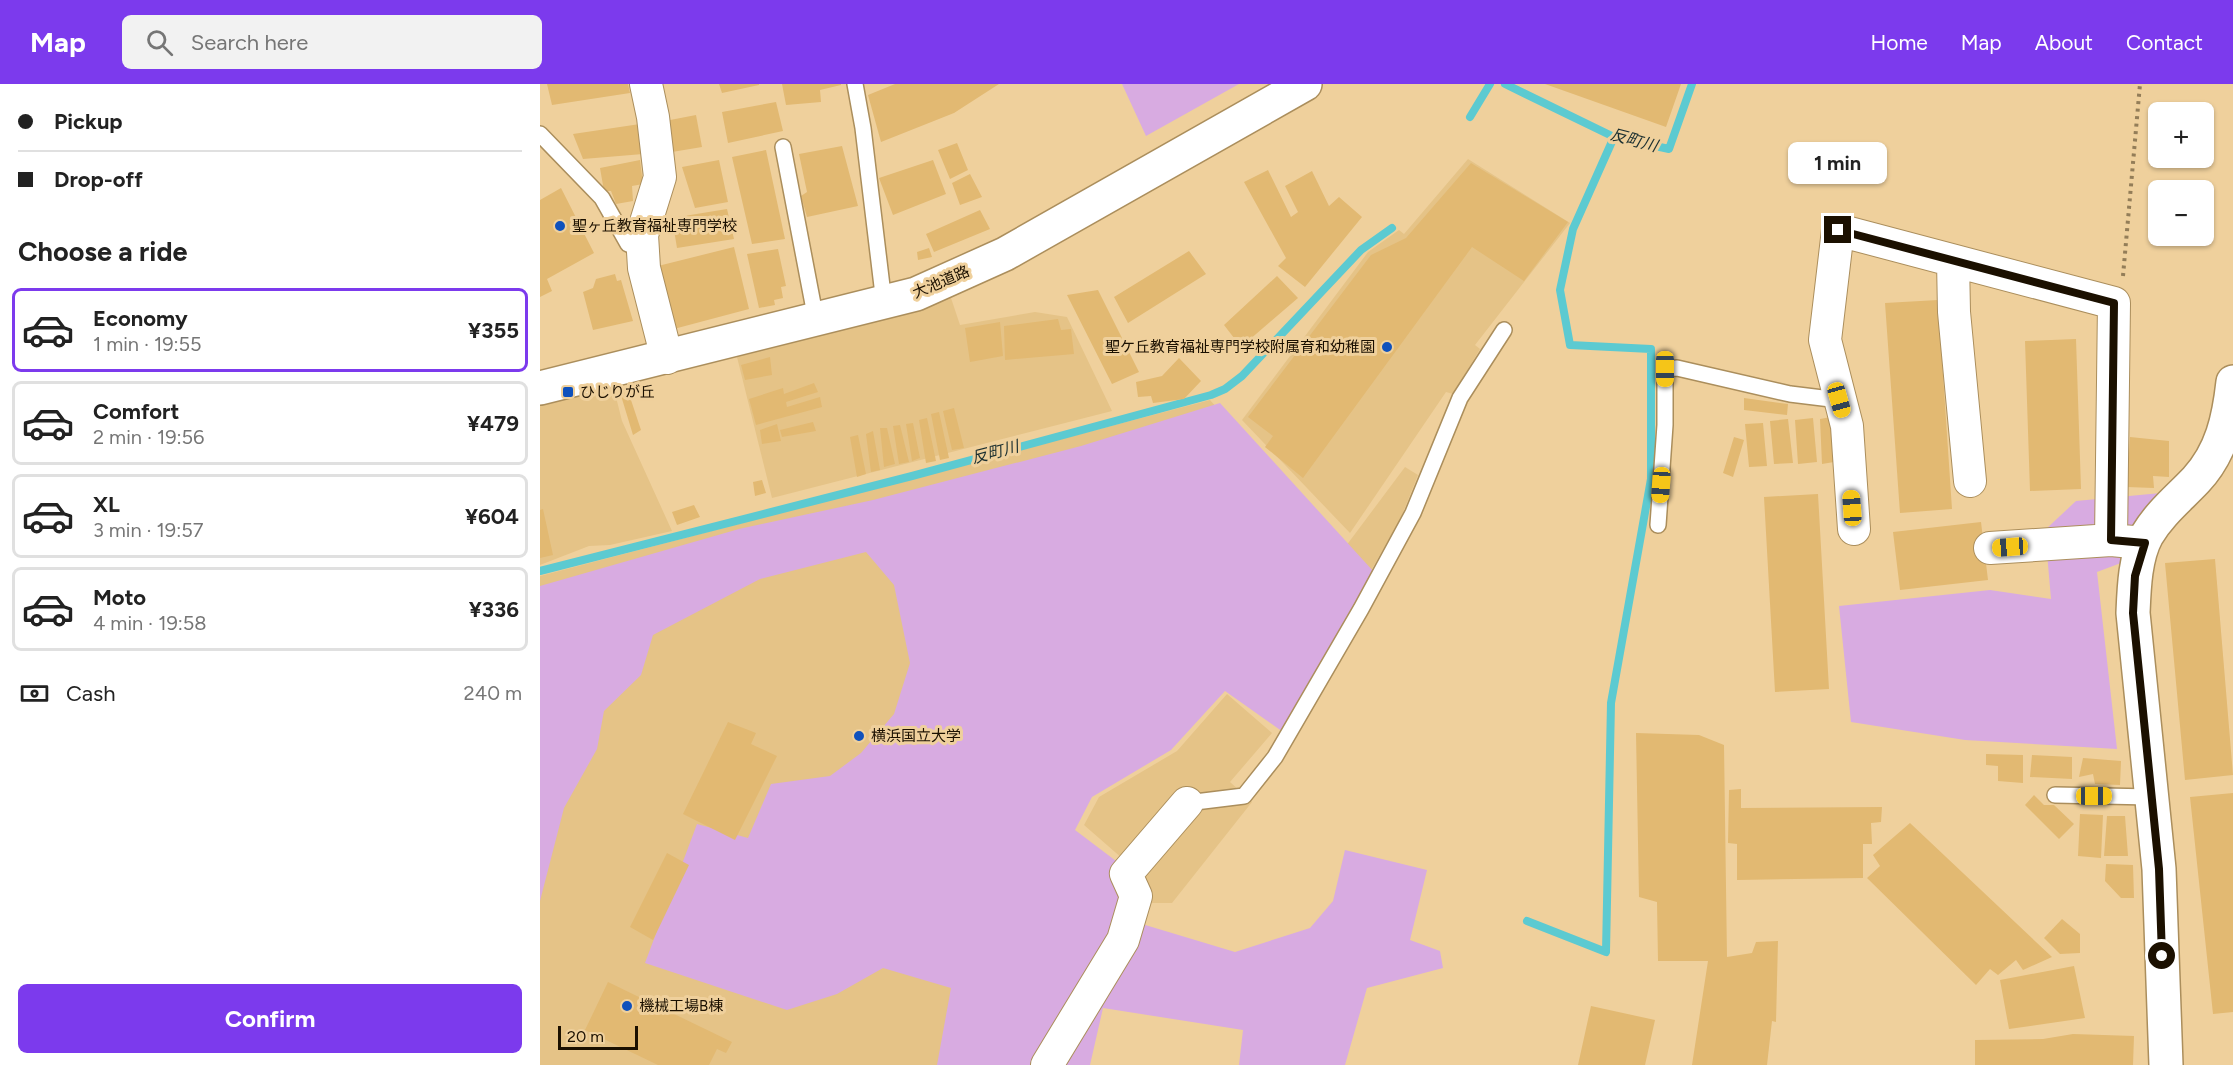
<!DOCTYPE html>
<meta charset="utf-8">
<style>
:root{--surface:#fff;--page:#f2f2f2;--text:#222;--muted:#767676;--line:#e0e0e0;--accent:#7c3aed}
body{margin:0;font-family:Figtree,"Noto Sans JP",sans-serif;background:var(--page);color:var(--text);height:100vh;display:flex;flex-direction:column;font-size:22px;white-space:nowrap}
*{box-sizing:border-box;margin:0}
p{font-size:20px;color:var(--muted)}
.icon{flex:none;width:33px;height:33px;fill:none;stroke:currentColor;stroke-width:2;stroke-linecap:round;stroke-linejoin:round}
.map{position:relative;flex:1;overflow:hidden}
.details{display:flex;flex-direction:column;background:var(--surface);width:540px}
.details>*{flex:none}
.guide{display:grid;align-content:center;height:132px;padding:0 18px;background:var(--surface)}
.controls{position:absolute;left:1608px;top:18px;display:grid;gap:12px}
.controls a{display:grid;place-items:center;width:66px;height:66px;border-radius:9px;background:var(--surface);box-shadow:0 2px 4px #0004;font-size:30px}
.scale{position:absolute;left:18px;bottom:15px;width:80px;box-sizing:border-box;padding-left:6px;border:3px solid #1b1000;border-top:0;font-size:16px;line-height:21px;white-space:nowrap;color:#1b1000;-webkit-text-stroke:4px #efd09c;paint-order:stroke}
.end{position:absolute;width:27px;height:27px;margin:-14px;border:8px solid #1b1000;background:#fff;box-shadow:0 0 0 3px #fff}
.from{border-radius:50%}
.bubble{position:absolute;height:42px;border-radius:9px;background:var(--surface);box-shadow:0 2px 4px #0004;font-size:20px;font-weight:700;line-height:42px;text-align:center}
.car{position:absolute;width:18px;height:36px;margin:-18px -9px;border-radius:8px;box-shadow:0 0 4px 2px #0007;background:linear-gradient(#f5c518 24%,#345 0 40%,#f5c518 0 76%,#345 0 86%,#f5c518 0)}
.guide b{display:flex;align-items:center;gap:21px;height:57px;font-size:22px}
.guide b+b{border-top:2px solid var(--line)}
.guide i{width:15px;height:15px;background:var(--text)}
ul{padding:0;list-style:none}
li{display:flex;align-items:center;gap:18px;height:84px;margin:0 12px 9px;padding:0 6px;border:3px solid var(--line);border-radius:9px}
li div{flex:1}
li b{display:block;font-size:22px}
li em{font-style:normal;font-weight:700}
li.current{border-color:var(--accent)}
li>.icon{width:54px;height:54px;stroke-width:1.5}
h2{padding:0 18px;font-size:27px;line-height:72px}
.pay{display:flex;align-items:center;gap:15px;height:66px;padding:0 18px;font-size:22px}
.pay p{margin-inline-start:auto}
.action{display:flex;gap:12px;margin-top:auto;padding:12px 18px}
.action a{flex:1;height:69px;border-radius:9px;background:var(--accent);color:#fff;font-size:24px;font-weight:700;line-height:69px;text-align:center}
header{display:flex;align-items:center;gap:36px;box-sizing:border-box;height:84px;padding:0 30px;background:var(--accent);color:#fff}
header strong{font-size:28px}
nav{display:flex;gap:33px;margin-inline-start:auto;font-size:21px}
.search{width:420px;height:54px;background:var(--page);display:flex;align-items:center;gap:15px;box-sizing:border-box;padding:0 21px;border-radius:9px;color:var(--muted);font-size:22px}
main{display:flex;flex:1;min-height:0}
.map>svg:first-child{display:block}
.built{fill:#e5c387}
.green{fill:#d8abe1}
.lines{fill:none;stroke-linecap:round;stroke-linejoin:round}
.stream{stroke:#5ccad1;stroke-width:8}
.building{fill:#e2b972}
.lane-casing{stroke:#ab8e5c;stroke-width:18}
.street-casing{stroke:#ab8e5c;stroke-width:34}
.secondary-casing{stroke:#ab8e5c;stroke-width:36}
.path{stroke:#937d58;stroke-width:4;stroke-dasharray:3 4.5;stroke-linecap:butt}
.lane{stroke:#fff;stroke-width:15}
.street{stroke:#fff;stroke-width:32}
.secondary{stroke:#fff;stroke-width:33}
.route{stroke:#1b1000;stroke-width:8}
.poi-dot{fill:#0f51bc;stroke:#efd09c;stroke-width:2}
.labels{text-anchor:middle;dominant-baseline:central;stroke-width:6;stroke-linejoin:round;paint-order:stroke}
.poi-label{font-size:15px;fill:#1b1000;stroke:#efd09c;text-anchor:start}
.street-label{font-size:15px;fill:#1b1000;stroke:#efd09c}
.water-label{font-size:16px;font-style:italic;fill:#1b2f30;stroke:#efd09c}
</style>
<header>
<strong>Map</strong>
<div class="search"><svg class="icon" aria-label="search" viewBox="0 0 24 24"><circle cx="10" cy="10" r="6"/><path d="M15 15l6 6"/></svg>Search here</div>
<nav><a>Home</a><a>Map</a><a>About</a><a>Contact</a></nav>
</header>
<main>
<section class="details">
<div class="guide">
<b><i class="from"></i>Pickup</b>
<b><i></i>Drop-off</b>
</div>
<h2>Choose a ride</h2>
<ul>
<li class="current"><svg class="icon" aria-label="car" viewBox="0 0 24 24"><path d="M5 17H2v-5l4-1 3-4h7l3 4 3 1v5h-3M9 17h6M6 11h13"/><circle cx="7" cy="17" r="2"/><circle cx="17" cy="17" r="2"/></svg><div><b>Economy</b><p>1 min · 19:55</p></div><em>¥355</em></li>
<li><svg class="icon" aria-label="car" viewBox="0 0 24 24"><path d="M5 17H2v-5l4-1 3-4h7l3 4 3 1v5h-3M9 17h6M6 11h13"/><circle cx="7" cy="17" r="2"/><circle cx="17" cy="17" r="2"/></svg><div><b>Comfort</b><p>2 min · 19:56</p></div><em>¥479</em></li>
<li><svg class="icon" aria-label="car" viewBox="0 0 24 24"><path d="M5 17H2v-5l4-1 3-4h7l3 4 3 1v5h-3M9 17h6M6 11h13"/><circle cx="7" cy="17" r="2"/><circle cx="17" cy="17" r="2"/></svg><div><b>XL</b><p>3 min · 19:57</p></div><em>¥604</em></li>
<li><svg class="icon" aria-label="car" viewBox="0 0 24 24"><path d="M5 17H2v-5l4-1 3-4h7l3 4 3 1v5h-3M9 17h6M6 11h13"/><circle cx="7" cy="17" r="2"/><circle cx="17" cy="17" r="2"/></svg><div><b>Moto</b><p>4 min · 19:58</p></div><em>¥336</em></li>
</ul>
<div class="pay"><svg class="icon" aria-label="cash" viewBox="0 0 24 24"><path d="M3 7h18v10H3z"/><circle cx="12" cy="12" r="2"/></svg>Cash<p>240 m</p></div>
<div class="action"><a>Confirm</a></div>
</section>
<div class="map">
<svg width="1693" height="981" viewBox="0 0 1693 981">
<rect width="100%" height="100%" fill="#efd09c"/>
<!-- built -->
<path class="built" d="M 928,75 L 1030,139 L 935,261 L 940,265 L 913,310 L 906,308 L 810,449 L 702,336 L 828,168 L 859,146 L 864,150 Z
M 410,211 L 420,241 L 495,228 L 527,233 L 572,327 L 232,414 L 195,265 Z
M 72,297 L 82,337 L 132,447 L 70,461 L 49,462 L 0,481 L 0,314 Z
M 670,316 L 803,466 L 865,383 L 878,391 L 860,436 L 742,641 L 682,601 L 550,709 L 530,750 L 495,981 L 0,981 L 0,492 Z
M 687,610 L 732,649 L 690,698 L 712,718 L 632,819 L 612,819 L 601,810 L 583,775 L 544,741 L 559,713 L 637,667 Z"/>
<!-- green -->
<path class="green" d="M 582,0 L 699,0 L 606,52 Z
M 680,319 L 834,488 L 743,648 L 685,607 L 631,666 L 552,713 L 535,746 L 580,780 L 582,834 L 695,868 L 770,844 L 793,817 L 805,766 L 887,786 L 870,856 L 900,867 L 903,884 L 827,904 L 805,981 L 699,981 L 703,946 L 563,924 L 550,981 L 397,981 L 411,904 L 343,884 L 297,910 L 247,926 L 105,879 L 157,740 L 208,754 L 231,700 L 290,692 L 321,669 L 354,630 L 370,579 L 354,501 L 326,468 L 220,495 L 113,551 L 101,591 L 64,627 L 57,665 L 24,724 L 0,817 L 0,502 L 199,445 L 333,416 L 541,362 Z
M 1621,409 L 1589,476 L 1557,488 L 1577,665 L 1425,656 L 1311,638 L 1299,522 L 1450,506 L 1511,515 L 1505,446 L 1536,417 Z"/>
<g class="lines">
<!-- stream -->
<path class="stream" d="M 965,0 L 1074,53 L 1129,65 L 1152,0
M 930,33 L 950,0
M 0,487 L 372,392 L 671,311 L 685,305 L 702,292 L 821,166 L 852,144
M 987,837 L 1066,868 L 1071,619 L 1111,395 L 1111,265 L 1030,261 L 1020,206 L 1033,145 L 1074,53"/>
</g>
<!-- building -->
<path class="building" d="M 7,0 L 88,0 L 90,9 L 12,21 Z
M 179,0 L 219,0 L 219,1 L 182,9 Z
M 242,0 L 301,0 L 301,1 L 280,6 L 281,18 L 246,21 Z
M 355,0 L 459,0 L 414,29 L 341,58 L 328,11 Z
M 1005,0 L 1141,0 L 1126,43 Z
M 236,18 L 243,47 L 188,59 L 182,28 Z
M 156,31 L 162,63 L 132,68 L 125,37 Z
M 100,40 L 103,70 L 43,75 L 33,50 Z
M 417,59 L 428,86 L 410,95 L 398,66 Z
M 302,62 L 318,122 L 267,133 L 261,112 L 267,108 L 259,70 Z
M 226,66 L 245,155 L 212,160 L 192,73 Z
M 100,76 L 103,100 L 92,102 L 93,117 L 76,120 L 71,107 L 64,107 L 60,84 Z
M 179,76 L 188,118 L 155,124 L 142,83 Z
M 393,76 L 406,110 L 353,131 L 339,94 Z
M 931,79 L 1028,138 L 984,197 L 932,163 L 763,394 L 725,363 L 733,352 L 708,333 L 831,171 L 866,154 Z
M 728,86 L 751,133 L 758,128 L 745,102 L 772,87 L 789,122 L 799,113 L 822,133 L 765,203 L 738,182 L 746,174 L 704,98 Z
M 430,90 L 442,113 L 420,121 L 412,99 Z
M 21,104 L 54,169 L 7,195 L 12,207 L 0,213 L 0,116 Z
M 187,125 L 194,155 L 137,164 L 132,134 Z
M 440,126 L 450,145 L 394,168 L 386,150 Z
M 194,163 L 209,225 L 130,246 L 114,183 Z
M 389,164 L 392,173 L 378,176 L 377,168 Z
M 238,165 L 246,202 L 241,203 L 243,214 L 234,216 L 235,221 L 219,224 L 207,170 Z
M 649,167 L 666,190 L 588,239 L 574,213 Z
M 75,190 L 77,197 L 81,196 L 93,237 L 53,246 L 43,208 L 53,204 L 56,195 Z
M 737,192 L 758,214 L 701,263 L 684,241 Z
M 558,206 L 599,288 L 572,300 L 527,211 Z
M 1398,216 L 1412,425 L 1360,429 L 1345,219 Z
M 518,235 L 521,246 L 531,245 L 534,270 L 465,276 L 464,242 Z
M 460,238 L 463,272 L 430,278 L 425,244 Z
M 1536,255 L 1541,405 L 1490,407 L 1485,257 Z
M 230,273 L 232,291 L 205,296 L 201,281 Z
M 639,274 L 661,297 L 644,315 L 613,319 L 611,312 L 598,313 L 596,298 L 622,292 Z
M 274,299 L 278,308 L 246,318 L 247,323 L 280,313 L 282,323 L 216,341 L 209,315 L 243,304 L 244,310 Z
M 87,304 L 101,346 L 93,351 L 79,305 Z
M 1204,314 L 1248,320 L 1247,331 L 1204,326 Z
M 414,324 L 424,364 L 412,366 L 403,327 Z
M 399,328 L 409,374 L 400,376 L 391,330 Z
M 1291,333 L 1294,378 L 1282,380 L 1280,335 Z
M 387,334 L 396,377 L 386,379 L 379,336 Z
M 1273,334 L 1277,378 L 1258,380 L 1255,336 Z
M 1248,335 L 1253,379 L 1234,380 L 1230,337 Z
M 273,338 L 276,347 L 242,353 L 240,346 Z
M 373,339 L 380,374 L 372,377 L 366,340 Z
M 1223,339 L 1227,382 L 1209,383 L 1205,340 Z
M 237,340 L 241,357 L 222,360 L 220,346 Z
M 360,341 L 369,378 L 359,380 L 353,342 Z
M 340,344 L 347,344 L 355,380 L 344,383 Z
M 333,347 L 340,386 L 331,388 L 326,350 Z
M 318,351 L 326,390 L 317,393 L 310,353 Z
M 1194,353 L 1204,356 L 1193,393 L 1183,389 Z
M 1590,353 L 1629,357 L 1629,393 L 1613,392 L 1614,404 L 1587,403 Z
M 222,396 L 226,409 L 215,412 L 213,398 Z
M 1278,410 L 1289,605 L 1235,608 L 1224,413 Z
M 154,421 L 160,433 L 137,441 L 132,428 Z
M 3,425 L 13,471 L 0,474 L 0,426 Z
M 1441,438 L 1448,496 L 1360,506 L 1353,448 Z
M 1675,475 L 1693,691 L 1645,696 L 1625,479 Z
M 188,638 L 216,649 L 211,660 L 237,672 L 195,756 L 143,730 Z
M 1096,649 L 1159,651 L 1184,661 L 1187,873 L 1212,869 L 1216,858 L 1238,857 L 1236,938 L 1232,937 L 1227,981 L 1152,981 L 1168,877 L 1118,877 L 1117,818 L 1099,813 Z
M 1446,670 L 1483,671 L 1483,699 L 1458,697 L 1458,682 L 1446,681 Z
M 1492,671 L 1532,673 L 1532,695 L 1490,693 Z
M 1543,674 L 1581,677 L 1580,701 L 1555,700 L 1553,690 L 1539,693 Z
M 1201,705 L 1201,724 L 1342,723 L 1341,738 L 1331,739 L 1332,760 L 1323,760 L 1323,794 L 1197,796 L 1197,760 L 1188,759 L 1189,706 Z
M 1693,709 L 1693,928 L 1673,930 L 1650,713 Z
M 1494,711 L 1504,721 L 1514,721 L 1534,740 L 1519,755 L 1485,721 Z
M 1540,730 L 1563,731 L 1561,774 L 1538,772 Z
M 1567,732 L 1585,732 L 1588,772 L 1564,772 Z
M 1370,739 L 1512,873 L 1483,886 L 1476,876 L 1458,891 L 1450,885 L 1436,901 L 1327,794 L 1340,782 L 1333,771 Z
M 127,769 L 149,781 L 113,856 L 90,843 Z
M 1566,780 L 1593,781 L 1594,814 L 1581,814 L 1565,797 Z
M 1522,835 L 1540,850 L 1540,869 L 1520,870 L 1504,854 Z
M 1534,882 L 1545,934 L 1469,945 L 1460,896 Z
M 68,898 L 192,958 L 186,969 L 177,965 L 169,981 L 118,981 L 45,946 Z
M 1051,922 L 1115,936 L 1105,981 L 1038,981 Z
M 1533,950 L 1594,952 L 1593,981 L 1435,981 L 1435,956 L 1503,955 Z"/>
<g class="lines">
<defs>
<path id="lane" d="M 315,0 L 323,44 L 344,219
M 0,50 L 62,114 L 88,160 L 103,164
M 243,63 L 276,236
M 1118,441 L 1125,341 L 1125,285 L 1137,284 L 1250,310 L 1299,316
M 1515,711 L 1611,713
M 647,719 L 704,712 L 735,673 L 821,525 L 873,429 L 920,314 L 964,246"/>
<path id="street" d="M 106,0 L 113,33 L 120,93 L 102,151 L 104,184 L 127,274
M 1413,177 L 1414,228 L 1430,397
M 1314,445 L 1307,342 L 1285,256 L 1298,146 L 1574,219 L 1571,456
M 1450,464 L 1571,456 L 1593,458
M 507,981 L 583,856 L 596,812 L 586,790 L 647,719"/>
<path id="secondary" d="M 0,304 L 376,210 L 465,170 L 765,0
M 1626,981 L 1619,785 L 1593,529 C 1594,504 1595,473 1607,451 C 1620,429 1639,414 1656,396 C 1682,368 1689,334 1693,298"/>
</defs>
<!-- lane casing -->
<use href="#lane" class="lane-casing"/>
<!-- street casing -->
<use href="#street" class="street-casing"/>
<!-- secondary casing -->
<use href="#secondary" class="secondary-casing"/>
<!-- path -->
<path class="path" d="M 1583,192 L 1600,0"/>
<!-- lane -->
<use href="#lane" class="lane"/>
<!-- street -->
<use href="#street" class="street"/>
<!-- secondary -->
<use href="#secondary" class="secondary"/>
</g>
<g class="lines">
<!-- route -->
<path class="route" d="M 1298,146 L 1574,219 L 1571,456 L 1605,459 L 1595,492 L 1593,529 L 1619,785 L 1622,872"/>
</g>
<!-- markers -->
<g class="poi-dot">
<circle cx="20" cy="142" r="6"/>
<circle cx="847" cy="263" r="6"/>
<rect x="22" y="302" width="12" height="12" rx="3"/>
<circle cx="319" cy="652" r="6"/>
<circle cx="87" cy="922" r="6"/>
</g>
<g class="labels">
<!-- poi labels -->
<g class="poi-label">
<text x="32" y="142">聖ヶ丘教育福祉専門学校</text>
<text x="835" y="263" text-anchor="end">聖ケ丘教育福祉専門学校附属育和幼稚園</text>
<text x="40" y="308">ひじりが丘</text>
<text x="331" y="652">横浜国立大学</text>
<text x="99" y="922">機械工場B棟</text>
</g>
<!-- street labels -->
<g class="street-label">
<text transform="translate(401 198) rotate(-23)">大池道路</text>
</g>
<!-- water labels -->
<g class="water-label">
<text transform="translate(1094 56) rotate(15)">反町川</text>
<text transform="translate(455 368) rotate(-15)">反町川</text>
</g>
</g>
</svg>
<div class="controls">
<a>+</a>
<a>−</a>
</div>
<div class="scale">20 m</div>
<i class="end from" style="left:1622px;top:872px"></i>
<i class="end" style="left:1298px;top:146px"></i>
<div class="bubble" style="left:1248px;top:58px;width:99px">1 min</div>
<i class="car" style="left:1125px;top:285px;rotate:180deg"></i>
<i class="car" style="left:1299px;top:316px;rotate:164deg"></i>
<i class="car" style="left:1121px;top:401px;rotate:184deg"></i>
<i class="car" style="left:1312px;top:424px;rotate:356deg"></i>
<i class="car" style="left:1470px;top:463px;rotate:266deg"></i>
<i class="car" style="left:1554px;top:712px;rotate:90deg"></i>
</div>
</main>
